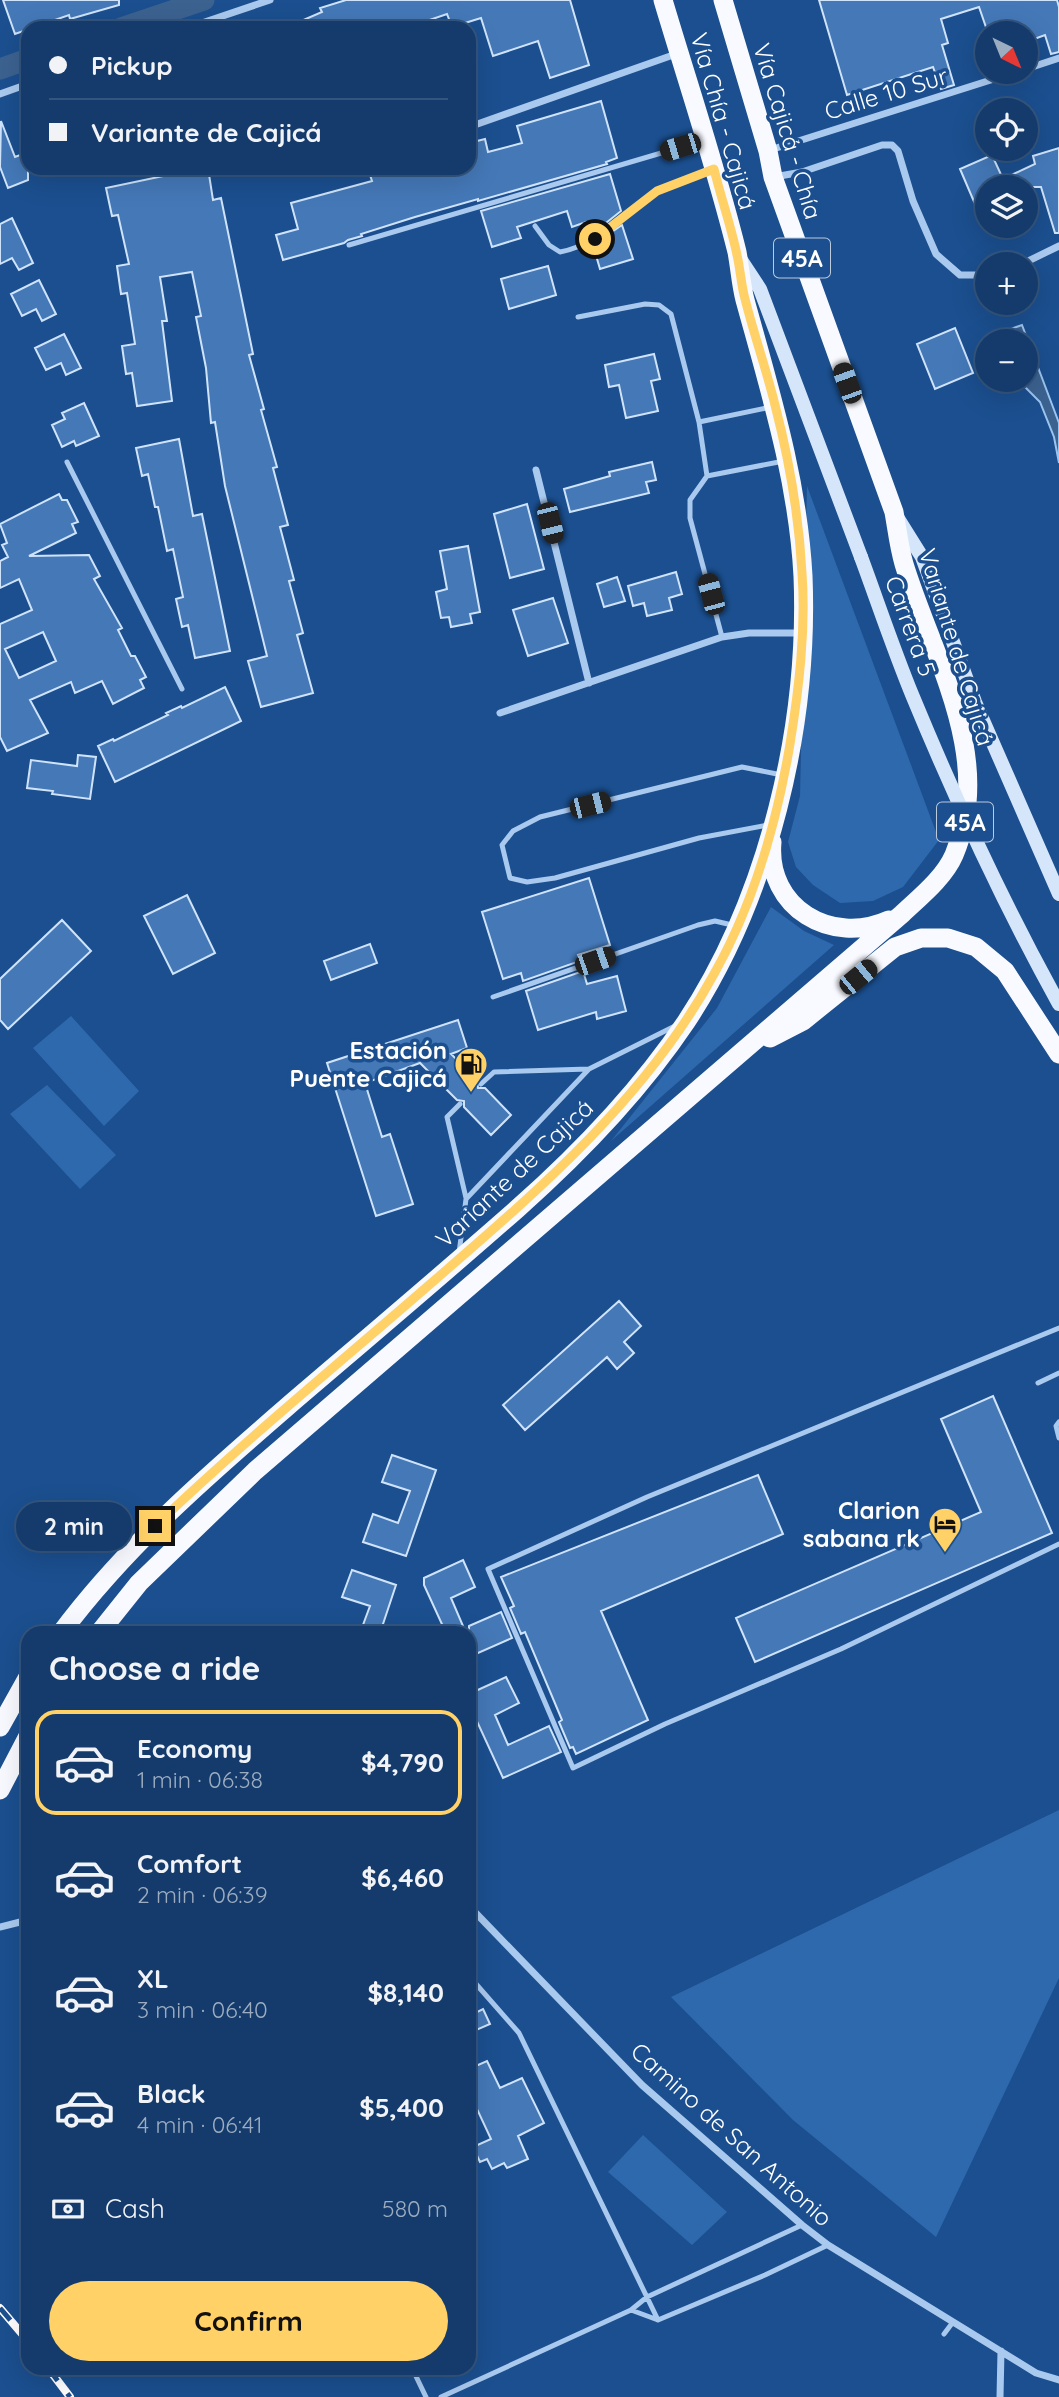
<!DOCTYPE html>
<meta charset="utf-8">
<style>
:root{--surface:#143b6b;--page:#1d4271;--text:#f1f3f6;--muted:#9dadc1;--line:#33557e;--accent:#ffd166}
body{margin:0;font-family:Quicksand,sans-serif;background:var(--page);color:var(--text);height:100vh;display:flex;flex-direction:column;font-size:26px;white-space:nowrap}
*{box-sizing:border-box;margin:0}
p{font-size:23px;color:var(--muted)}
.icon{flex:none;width:38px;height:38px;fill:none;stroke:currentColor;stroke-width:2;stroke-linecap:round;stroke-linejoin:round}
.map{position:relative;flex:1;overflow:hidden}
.drawer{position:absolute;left:21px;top:1626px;width:455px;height:749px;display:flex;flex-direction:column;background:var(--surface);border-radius:21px;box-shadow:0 7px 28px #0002,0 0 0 2px var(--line)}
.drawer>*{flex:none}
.guide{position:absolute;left:21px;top:21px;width:455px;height:154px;border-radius:21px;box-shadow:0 7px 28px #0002,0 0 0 2px var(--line);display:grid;align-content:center;height:154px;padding:0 28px;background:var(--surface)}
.needle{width:46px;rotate:137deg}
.tools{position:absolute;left:975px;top:21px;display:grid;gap:14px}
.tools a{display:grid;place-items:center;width:63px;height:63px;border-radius:50%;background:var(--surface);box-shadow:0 7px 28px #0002,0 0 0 2px var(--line);font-size:35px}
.end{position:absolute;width:32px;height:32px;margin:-16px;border:9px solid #ffd166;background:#111;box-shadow:0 0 0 4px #111}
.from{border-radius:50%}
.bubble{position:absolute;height:49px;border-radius:24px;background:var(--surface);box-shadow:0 7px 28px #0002,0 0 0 2px var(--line);font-size:23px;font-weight:700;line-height:49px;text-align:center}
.car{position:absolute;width:21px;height:42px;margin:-21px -10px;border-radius:9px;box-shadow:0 0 5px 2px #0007;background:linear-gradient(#222 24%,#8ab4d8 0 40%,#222 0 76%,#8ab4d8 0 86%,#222 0)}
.guide b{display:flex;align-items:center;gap:24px;height:66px;font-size:26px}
.guide b+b{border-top:2px solid var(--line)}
.guide i{width:18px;height:18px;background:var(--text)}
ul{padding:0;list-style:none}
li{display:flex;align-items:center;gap:21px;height:105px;margin:0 14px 10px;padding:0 14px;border:4px solid transparent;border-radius:21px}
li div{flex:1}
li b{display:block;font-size:26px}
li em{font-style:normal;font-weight:700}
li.active{border-color:var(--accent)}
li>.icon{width:63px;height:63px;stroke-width:1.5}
h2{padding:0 28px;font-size:32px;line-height:84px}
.pay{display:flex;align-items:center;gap:18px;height:77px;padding:0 28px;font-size:26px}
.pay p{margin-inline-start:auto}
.primary-button{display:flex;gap:14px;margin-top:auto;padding:14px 28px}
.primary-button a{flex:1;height:80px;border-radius:42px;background:var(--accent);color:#111;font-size:28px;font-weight:700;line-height:80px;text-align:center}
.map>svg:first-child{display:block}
.green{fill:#2e69ad}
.water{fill:#3c6290;stroke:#9cc4f0;stroke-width:2}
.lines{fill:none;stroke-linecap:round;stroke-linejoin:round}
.canal{stroke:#3c6290;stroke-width:21}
.building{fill:#4478b7;stroke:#cfe3fa;stroke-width:2;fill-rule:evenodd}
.service{stroke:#a9c9ee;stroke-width:5}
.minor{stroke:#a9c9ee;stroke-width:7}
.secondary{stroke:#d6e6fa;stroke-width:14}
.trunk{stroke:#f8faff;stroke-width:19}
.rail-casing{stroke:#fff;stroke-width:8}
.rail{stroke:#1b4f8f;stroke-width:5;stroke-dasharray:16;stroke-linecap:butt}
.secondary-bridge{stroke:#d6e6fa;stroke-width:14}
.route{stroke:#ffd166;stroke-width:9}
.labels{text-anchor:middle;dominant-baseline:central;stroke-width:7;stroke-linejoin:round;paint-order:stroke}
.shield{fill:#1b4f8f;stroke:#bbcadd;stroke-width:2}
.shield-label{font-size:23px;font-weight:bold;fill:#fff}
.street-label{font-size:24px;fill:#fff;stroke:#1b4f8f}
.poi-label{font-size:24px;font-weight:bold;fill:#fff;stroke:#1b4f8f;text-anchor:end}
</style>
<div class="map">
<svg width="1059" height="2397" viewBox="0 0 1059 2397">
<rect width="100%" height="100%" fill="#1b4f8f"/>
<!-- green -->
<path class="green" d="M 807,486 L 939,840 L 903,887 L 873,901 L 840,903 L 813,885 L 796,867 L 788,842 L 800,796 Z
M 771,907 L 804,931 L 834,945 L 611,1141 L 717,1008 Z
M 71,1016 L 139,1091 L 104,1126 L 33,1048 Z
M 47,1085 L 116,1155 L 80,1189 L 10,1114 Z
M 1059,1810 L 1059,1978 L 936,2237 L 793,2120 L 671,1997 Z
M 643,2135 L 727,2212 L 692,2245 L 608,2172 Z"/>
<!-- water -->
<path class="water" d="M 1022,325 L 1059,423 L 1059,463 L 1054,437 L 1040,402 L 1018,380 L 1026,380 L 1026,341 L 1000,341 L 1005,331 Z"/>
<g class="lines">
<!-- canal -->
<path class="canal" d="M 121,28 L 204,0
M 0,69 L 28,59"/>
</g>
<!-- building -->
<path class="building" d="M 3,0 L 119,0 L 119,5 L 70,19 L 69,15 L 15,34 Z
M 346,0 L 570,0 L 589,65 L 550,78 L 538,41 L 493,56 L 481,18 L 452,27 L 447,14 L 406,28 L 285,28 L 322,12 L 320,8 Z
M 819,0 L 1057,0 L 1059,7 L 1059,52 L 1051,54 L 1045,35 L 1026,42 L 1026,33 L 988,33 L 979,7 L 941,19 L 948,43 L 942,45 L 954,85 L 941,89 L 933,67 L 847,95 Z
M 601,101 L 617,158 L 606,162 L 607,164 L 478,201 L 478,199 L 415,217 L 361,234 L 362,236 L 348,240 L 344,243 L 283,260 L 276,235 L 298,229 L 291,203 L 372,181 L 370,175 L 391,168 L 469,168 L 469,143 L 485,139 L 488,152 L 522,143 L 517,126 Z
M 1,121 L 15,157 L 28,152 L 28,180 L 8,188 L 0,167 Z
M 1059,148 L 1059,233 L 1055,233 L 1041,187 L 987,187 L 987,232 L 960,169 L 992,155 L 1003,179 L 1035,164 L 1033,156 Z
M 172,168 L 208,168 L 213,200 L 221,198 L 253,354 L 249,355 L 264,409 L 261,410 L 277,467 L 273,468 L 288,525 L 280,527 L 294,580 L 289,581 L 303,633 L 297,635 L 313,693 L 261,707 L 248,661 L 267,656 L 225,486 L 215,422 L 211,423 L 206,368 L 196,317 L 201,316 L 192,272 L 160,277 L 167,321 L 162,321 L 172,401 L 137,406 L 132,373 L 126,374 L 122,346 L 135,344 L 127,293 L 121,294 L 117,266 L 129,264 L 118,215 L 112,216 L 106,188 L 173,174 Z
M 610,174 L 621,211 L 596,231 L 590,235 L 586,222 L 572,227 L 567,211 L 517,227 L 521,238 L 492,247 L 481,211 Z
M 12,218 L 33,263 L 19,270 L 12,258 L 0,264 L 0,224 Z
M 622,225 L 633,259 L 600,269 L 593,245 Z
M 548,266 L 556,295 L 509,309 L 501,279 Z
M 39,280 L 56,314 L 42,321 L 36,309 L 22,316 L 11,294 Z
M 955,328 L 973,373 L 935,389 L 917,344 Z
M 64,334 L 81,368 L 66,375 L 61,363 L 46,370 L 35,348 Z
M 654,354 L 660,379 L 651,381 L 658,411 L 626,418 L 619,385 L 609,387 L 605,365 Z
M 84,403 L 99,436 L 76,446 L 74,441 L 62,447 L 52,425 L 65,419 L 62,413 Z
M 179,439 L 193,516 L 202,514 L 230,651 L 195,658 L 188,625 L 182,627 L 176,599 L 183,597 L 173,549 L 167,551 L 158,507 L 155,507 L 148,474 L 142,476 L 136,448 Z
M 652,462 L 656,480 L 646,482 L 649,493 L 570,512 L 564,489 L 610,476 L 609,472 Z
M 59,494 L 62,500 L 67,500 L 78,522 L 72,524 L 76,533 L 29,556 L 89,555 L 100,576 L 94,579 L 122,628 L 118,630 L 131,656 L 135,656 L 146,677 L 140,680 L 144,688 L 113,704 L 102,681 L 75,693 L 71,682 L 30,700 L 48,733 L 7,751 L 0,737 L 0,624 L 32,610 L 19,579 L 0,588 L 0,561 L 8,557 L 2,545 L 7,543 L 0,524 ZM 43,632 L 56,661 L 19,678 L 5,649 Z
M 527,504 L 544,569 L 510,578 L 494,514 Z
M 468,546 L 480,612 L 470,614 L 472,623 L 451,627 L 449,617 L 441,618 L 436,592 L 447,589 L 440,551 Z
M 676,572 L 682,594 L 669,598 L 672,610 L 647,616 L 644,603 L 633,606 L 628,586 Z
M 617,577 L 625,601 L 604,607 L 597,584 Z
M 553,598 L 568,643 L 528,656 L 513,610 Z
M 225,687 L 241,721 L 115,782 L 98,746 L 113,739 L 114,741 L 168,715 L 166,713 L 181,706 L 182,708 Z
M 78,755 L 96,757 L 90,799 L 52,794 L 53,791 L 27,788 L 31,760 L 77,766 Z
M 589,878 L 610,945 L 578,955 L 580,961 L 523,981 L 521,973 L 503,979 L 482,912 Z
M 187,895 L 215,953 L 173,974 L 144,916 Z
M 62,920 L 91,951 L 8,1029 L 0,1020 L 0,979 Z
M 370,944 L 377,963 L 331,980 L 324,961 Z
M 583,971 L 587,984 L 617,976 L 626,1011 L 597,1019 L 596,1012 L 538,1030 L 526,991 Z
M 458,1020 L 467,1048 L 451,1054 L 477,1080 L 478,1088 L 485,1088 L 511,1115 L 491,1135 L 464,1107 L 464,1101 L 457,1100 L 420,1063 L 365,1083 L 382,1137 L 390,1134 L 413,1204 L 376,1216 L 327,1063 Z
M 619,1301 L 641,1326 L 624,1342 L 634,1353 L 617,1369 L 607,1357 L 525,1430 L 503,1405 Z
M 993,1396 L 1052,1533 L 755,1662 L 736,1618 L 981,1512 L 941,1419 Z
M 392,1455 L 436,1470 L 406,1556 L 363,1542 L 373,1514 L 398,1523 L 410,1491 L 382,1482 Z
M 758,1475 L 783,1534 L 601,1611 L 648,1720 L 576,1754 L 573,1747 L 570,1748 L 559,1722 L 562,1720 L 525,1632 L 521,1634 L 510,1608 L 514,1606 L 501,1577 Z
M 463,1560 L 475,1587 L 451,1598 L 466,1633 L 446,1633 L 424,1585 L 424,1578 Z
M 352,1570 L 396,1585 L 380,1633 L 360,1633 L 370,1606 L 342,1597 Z
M 501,1612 L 512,1638 L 469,1657 L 469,1626 Z
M 506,1677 L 519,1703 L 495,1715 L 508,1745 L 549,1726 L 561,1752 L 503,1778 L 469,1704 L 469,1694 Z
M 483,2009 L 490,2024 L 474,2031 L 469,2016 Z
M 487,2061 L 500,2088 L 522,2078 L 544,2123 L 518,2136 L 528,2159 L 507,2168 L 504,2163 L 492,2169 L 487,2159 L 480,2162 L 473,2147 L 491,2139 L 477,2109 L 469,2112 L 469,2069 Z"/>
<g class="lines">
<!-- service -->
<path class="service" d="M 535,226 L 549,245 L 560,252 C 598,245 624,213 656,193 C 672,182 692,177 711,170
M 349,245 L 702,141
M 578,317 L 645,304 L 659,305 L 671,314 L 699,422 L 707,476
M 699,422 L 771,407
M 67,462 L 182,689
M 722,637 L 690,518 L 690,500 L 707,476 L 784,461
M 768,825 L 699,838 L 555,878 L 527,882 L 510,878 L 502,845 L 513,831 L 540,817 L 742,767 L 782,775
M 493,997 L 698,925 L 715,921 L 732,925
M 481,1084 L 494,1072 L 589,1069
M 460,1104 L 447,1117 L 466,1198
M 459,1253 L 466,1199 L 589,1069 L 675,1026
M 1059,1328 L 647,1497 L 488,1569 L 573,1768 L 665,1724 L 841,1649 L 1059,1544
M 1038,1383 L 1059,1373
M 1059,1422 L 1056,1426 L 1059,1438
M 469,1976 L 519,2033 L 658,2320
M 631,2310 L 658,2320 L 765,2275 L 828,2245
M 944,2334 L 953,2322
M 412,2368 L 426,2397
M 441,2397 L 631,2310 L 647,2297 L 802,2225"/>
<!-- minor -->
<path class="minor" d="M 187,28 L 270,0
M 1026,69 L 1059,58
M 0,94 L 28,84
M 469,127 L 676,54
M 770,150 L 1016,72
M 774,177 L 802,172 L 882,145 L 892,145 L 898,151 L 913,201 L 936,254 L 960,275 L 987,275
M 1022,264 L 1059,246
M 536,470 L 589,683
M 500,713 L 722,637 L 749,633 L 802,633
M 469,1906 L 642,2085 L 802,2225 L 828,2245 L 1036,2373 L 1059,2380
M 0,1927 L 28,1920
M 1000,2397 L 1001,2351"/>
<!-- secondary -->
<path class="secondary" d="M 741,260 L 760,289 L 861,557
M 897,517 L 922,557 L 975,702 L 1059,894"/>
<!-- trunk -->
<path class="trunk" d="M 772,842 C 766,908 832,946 889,920
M 770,1038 L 803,1021 L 895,947 L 921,938 L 948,938 L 976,947 L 1005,971 L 1059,1054
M 61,1633 C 125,1547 207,1476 288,1406 C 364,1341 441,1276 517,1209 C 579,1154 639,1092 686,1022 C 769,896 809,726 803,576 C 798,481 770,391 745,300 C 741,285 740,268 737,252 C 716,167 688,84 663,0
M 99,1633 L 139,1583 L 255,1471 L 902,914 C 920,897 944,878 954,855 C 996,757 932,656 904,564 C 899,547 897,529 894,512 L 773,177 L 768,151 L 723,0
M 0,1727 L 28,1677
M 0,1790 L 28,1736"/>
<defs>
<path id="rail" d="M 0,2308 L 28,2341
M 48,2368 L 70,2397"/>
</defs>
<!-- rail casing -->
<use href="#rail" class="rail-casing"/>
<!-- rail -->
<use href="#rail" class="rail"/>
<!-- secondary-bridge -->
<path class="secondary-bridge" d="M 861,557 C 878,603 894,651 913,697 C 956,801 1004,905 1059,1004"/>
</g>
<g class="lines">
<!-- route -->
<path class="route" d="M 155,1526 C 245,1440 342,1361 436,1279 C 540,1189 647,1097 714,974 C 753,905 777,821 790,744 C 799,688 806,630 802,573 C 799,517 789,459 775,405 C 766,368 753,332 744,295 C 741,282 740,268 737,255 C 731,226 721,198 714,169 L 657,191 L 595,239"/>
</g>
<!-- icons -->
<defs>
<symbol id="fuel-pin" viewBox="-11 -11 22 30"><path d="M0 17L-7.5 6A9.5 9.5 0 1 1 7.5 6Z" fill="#ffd166" stroke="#1b4f8f"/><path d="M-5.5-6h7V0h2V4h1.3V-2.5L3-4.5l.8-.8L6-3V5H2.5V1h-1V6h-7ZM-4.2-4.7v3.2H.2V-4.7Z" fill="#111"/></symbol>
<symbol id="hotel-pin" viewBox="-11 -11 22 30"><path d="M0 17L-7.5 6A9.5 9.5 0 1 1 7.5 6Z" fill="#ffd166" stroke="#1b4f8f"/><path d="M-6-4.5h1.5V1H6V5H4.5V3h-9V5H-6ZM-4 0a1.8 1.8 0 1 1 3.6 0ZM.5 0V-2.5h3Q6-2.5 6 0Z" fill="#111"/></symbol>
</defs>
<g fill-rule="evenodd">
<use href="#fuel-pin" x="452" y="1045" width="38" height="52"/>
<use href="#hotel-pin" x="926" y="1505" width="38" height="52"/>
</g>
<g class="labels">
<!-- shield labels -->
<g class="shield">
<rect x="774" y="238.5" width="56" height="39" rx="5"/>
<rect x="937" y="802.5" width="56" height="39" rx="5"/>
</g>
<g class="shield-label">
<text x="802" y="258">45A</text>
<text x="965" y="822">45A</text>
</g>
<!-- street labels -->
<g class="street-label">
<text transform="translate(886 93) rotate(-17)">Calle 10 Sur</text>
<text transform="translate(724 121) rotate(74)">Vía Chía - Cajicá</text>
<text transform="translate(788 131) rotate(73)">Vía Cajicá - Chía</text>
<text transform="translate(911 626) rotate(70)">Carrera 5</text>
<text transform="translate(957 647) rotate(73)">Variante de Cajicá</text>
<text transform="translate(514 1173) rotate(-43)">Variante de Cajicá</text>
<text transform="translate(732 2134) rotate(42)">Camino de San Antonio</text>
</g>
<!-- poi labels -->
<g class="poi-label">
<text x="447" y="1050">Estación<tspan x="447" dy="28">Puente Cajicá</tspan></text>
<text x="920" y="1510">Clarion<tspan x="920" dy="28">sabana rk</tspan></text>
</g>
</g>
</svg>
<div class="tools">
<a><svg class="needle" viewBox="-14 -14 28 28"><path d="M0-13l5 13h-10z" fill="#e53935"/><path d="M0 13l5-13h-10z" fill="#9dadc1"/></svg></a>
<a><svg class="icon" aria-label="locate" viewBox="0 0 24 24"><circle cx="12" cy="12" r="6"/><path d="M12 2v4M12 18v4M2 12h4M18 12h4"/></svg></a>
<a><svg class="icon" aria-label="layers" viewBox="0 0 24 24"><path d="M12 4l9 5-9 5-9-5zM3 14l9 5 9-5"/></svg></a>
<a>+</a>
<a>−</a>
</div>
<i class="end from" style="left:595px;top:239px"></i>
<i class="end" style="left:155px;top:1526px"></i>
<div class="bubble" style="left:16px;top:1502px;width:116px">2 min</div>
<i class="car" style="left:680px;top:147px;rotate:253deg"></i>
<i class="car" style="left:847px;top:383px;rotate:340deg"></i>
<i class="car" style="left:550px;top:523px;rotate:166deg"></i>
<i class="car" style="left:711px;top:594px;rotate:345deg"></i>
<i class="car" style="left:590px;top:805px;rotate:76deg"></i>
<i class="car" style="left:595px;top:961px;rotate:71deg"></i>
<i class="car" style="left:858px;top:977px;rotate:51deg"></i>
<div class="guide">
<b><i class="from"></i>Pickup</b>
<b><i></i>Variante de Cajicá</b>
</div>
<section class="drawer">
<h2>Choose a ride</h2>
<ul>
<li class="active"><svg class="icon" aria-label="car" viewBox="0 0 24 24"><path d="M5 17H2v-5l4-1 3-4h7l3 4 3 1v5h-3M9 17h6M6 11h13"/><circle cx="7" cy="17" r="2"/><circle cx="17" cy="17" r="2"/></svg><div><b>Economy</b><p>1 min · 06:38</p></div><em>$4,790</em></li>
<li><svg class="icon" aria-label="car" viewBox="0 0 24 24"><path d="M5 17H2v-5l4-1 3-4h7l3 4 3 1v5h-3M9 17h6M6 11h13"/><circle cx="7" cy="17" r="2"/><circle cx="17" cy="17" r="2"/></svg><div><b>Comfort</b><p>2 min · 06:39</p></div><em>$6,460</em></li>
<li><svg class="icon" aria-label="car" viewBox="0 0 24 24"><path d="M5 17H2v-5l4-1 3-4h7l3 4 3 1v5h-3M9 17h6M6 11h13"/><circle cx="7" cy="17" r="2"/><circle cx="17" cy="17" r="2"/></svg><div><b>XL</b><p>3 min · 06:40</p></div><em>$8,140</em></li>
<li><svg class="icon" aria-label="car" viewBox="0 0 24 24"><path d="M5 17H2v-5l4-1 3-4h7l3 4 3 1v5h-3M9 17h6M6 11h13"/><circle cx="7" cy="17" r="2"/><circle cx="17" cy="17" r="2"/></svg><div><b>Black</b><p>4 min · 06:41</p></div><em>$5,400</em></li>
</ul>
<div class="pay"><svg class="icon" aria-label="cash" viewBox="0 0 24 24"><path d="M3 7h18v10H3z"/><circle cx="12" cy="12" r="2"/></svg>Cash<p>580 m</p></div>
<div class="primary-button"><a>Confirm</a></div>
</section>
</div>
